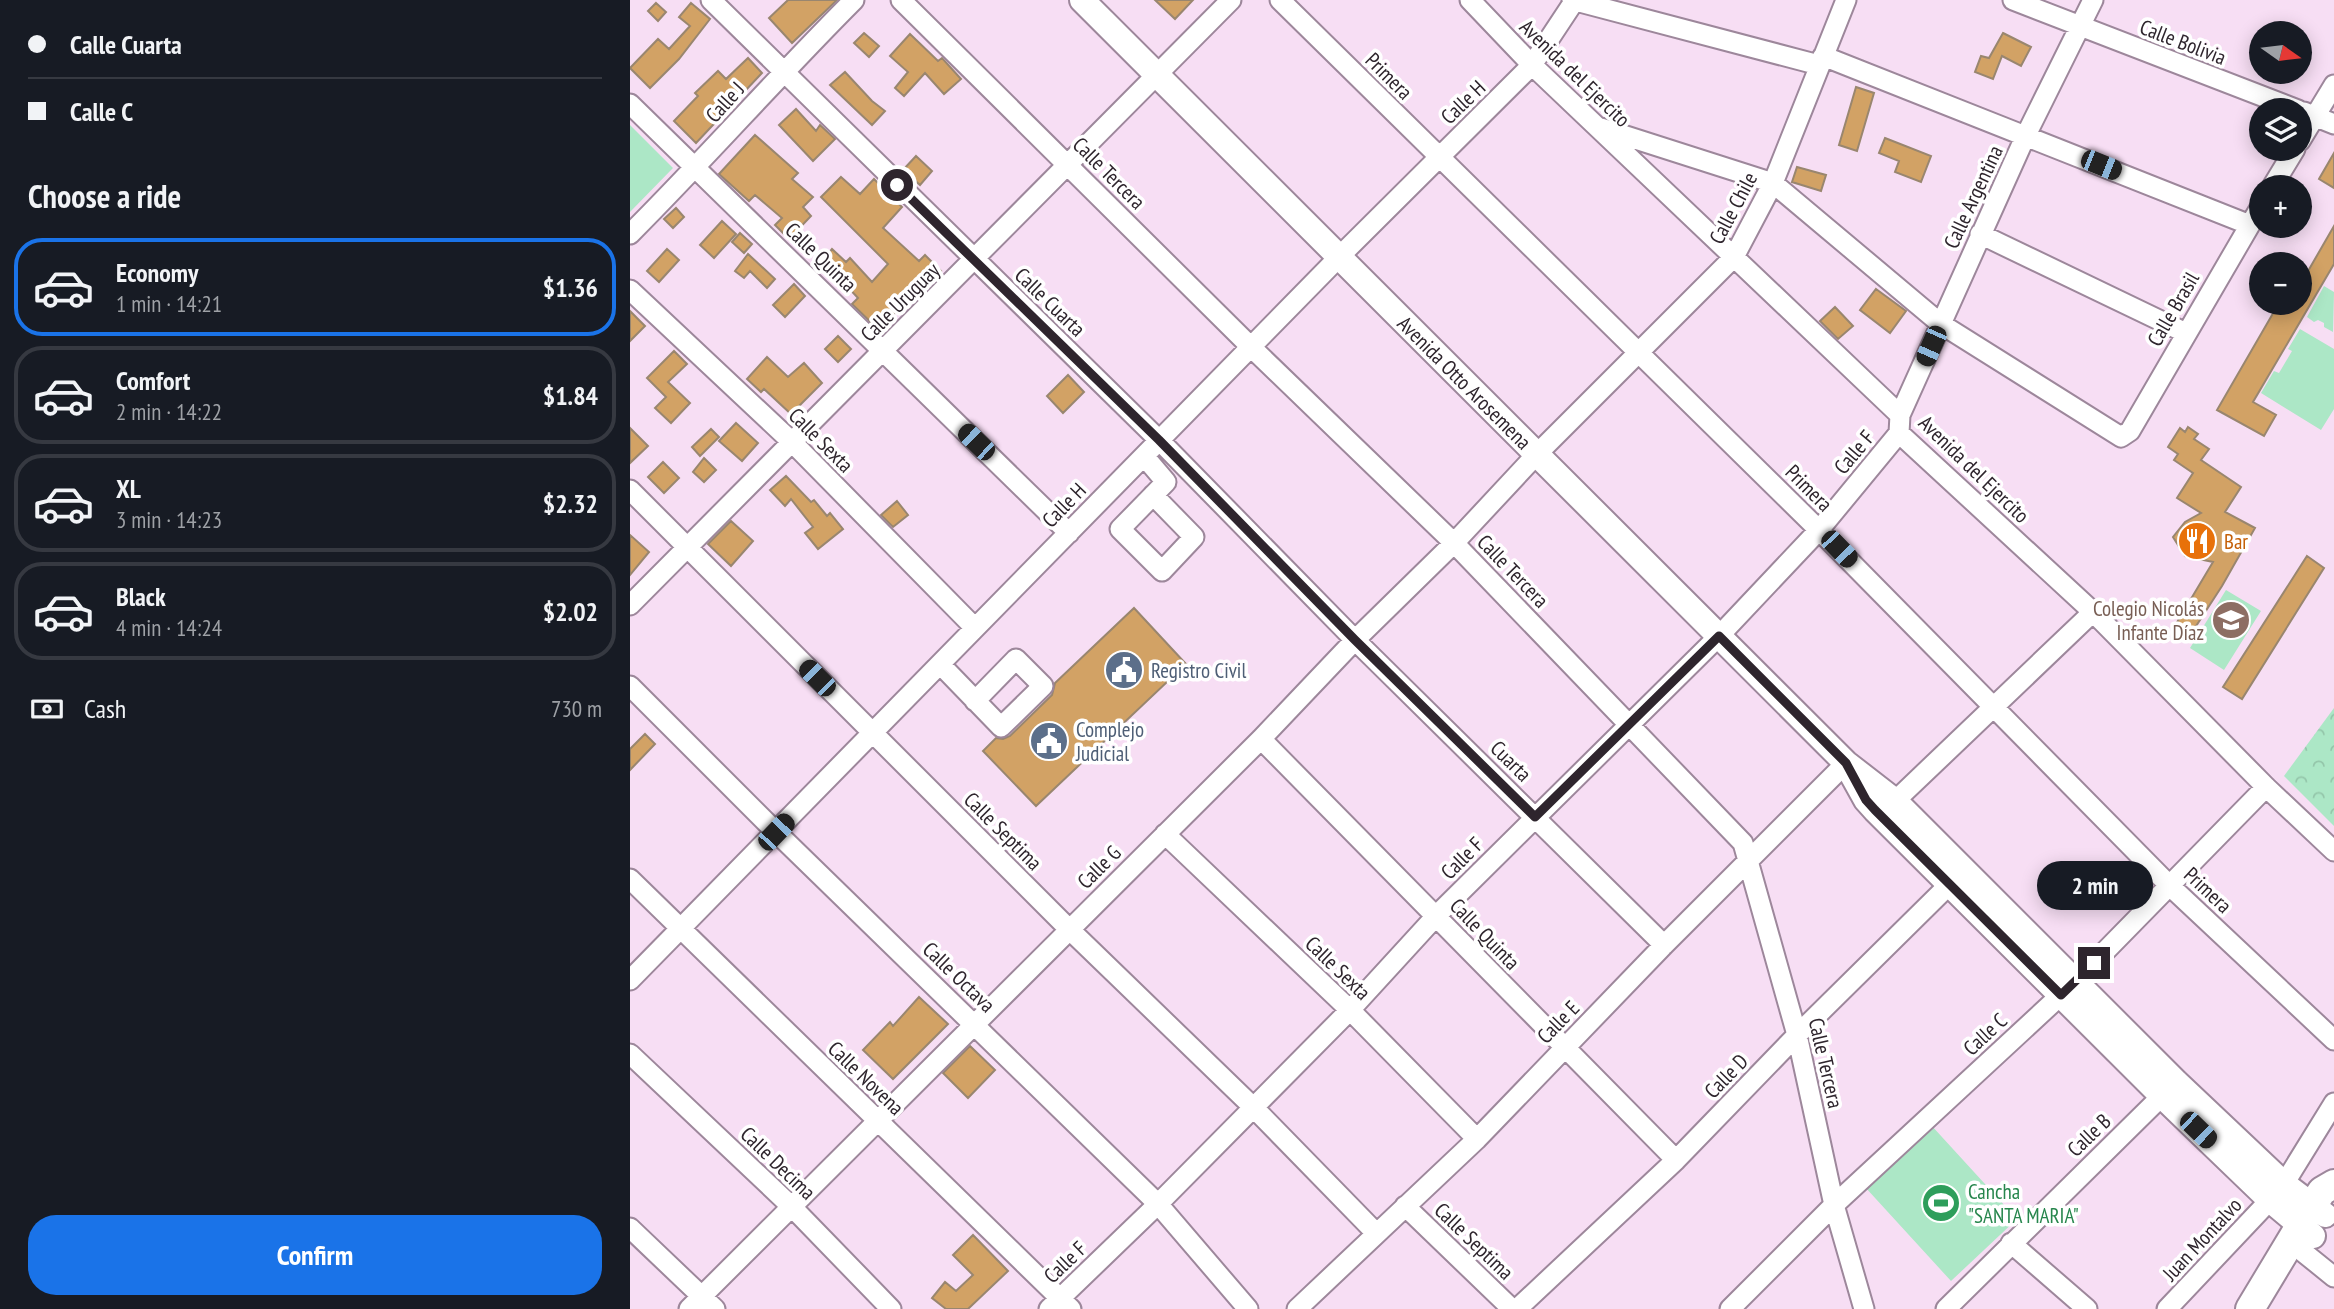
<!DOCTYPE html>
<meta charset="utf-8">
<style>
:root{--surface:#171b24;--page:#20242c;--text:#f1f3f6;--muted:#9ea1a6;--line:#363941;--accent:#1a73e8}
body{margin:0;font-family:"PT Sans Narrow",sans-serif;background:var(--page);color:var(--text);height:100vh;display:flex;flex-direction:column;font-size:26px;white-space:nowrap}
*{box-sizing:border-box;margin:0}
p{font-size:23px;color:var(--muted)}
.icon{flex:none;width:38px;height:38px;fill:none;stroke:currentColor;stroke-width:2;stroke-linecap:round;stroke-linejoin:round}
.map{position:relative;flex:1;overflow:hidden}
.side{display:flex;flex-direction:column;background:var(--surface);width:630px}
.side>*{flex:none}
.hud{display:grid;align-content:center;height:154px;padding:0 28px;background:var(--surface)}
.needle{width:46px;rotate:104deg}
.tools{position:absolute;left:1619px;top:21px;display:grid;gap:14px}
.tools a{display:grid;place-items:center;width:63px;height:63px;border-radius:50%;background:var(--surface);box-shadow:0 4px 18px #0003;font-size:35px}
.end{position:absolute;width:32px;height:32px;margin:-16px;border:9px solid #2e252d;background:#fff;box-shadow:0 0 0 4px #fff}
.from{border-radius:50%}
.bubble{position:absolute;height:49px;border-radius:24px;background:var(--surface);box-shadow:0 4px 18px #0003;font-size:23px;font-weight:700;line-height:49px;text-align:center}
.car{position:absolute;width:21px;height:42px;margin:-21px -10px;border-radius:9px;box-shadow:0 0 5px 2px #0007;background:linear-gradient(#222 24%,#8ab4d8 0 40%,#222 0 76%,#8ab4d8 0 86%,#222 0)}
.hud b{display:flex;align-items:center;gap:24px;height:66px;font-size:26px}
.hud b+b{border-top:2px solid var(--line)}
.hud i{width:18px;height:18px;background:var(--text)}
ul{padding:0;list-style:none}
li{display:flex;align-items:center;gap:21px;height:98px;margin:0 14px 10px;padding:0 14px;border:4px solid var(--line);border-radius:28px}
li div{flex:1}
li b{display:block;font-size:26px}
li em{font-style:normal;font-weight:700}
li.active{border-color:var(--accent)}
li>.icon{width:63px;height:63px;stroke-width:1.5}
h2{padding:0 28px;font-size:32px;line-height:84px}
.pay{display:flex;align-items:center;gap:18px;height:77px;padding:0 28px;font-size:26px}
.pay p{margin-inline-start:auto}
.action{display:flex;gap:14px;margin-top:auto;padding:14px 28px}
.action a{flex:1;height:80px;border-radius:28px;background:var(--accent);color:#fff;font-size:28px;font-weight:700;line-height:80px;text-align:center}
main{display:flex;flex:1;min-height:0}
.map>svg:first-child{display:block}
.forest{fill:url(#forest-crowns)}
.green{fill:#ace7c6}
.building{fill:#d2a265;stroke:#99866f;stroke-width:2}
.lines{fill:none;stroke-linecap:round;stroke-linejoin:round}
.minor-casing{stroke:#9d879b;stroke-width:23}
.major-casing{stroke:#9d879b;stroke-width:28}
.highway-casing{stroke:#9d879b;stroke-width:32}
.minor{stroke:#fff;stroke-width:19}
.major{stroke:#fff;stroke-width:24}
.highway{stroke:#fff;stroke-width:28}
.route{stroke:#2e252d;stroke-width:9}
.labels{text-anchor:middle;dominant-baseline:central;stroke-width:7;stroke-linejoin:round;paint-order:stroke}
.street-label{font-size:21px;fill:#2e252d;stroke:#fff}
.food-label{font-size:21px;fill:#c56008;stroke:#fff;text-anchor:start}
.education-label{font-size:21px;fill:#785e54;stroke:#fff;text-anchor:end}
.service-label{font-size:21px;fill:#4e5e75;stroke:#fff;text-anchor:start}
.leisure-label{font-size:21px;fill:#27864d;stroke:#fff;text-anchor:start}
</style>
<main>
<section class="side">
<div class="hud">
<b><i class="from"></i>Calle Cuarta</b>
<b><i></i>Calle C</b>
</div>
<h2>Choose a ride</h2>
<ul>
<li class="active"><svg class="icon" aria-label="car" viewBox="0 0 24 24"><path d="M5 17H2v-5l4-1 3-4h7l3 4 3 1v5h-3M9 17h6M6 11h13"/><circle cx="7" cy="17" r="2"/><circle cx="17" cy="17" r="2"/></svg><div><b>Economy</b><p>1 min · 14:21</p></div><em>$1.36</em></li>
<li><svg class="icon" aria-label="car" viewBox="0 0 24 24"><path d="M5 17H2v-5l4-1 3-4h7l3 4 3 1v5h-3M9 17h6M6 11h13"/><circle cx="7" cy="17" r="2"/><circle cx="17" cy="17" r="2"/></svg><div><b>Comfort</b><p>2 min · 14:22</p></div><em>$1.84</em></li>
<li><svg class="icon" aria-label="car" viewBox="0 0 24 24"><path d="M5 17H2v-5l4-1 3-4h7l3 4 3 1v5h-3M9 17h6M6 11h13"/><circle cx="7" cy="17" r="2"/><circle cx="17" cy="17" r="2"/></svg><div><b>XL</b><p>3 min · 14:23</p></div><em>$2.32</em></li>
<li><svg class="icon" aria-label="car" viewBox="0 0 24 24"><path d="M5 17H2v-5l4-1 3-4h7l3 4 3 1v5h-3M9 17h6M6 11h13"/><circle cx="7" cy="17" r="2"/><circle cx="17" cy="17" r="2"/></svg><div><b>Black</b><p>4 min · 14:24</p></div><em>$2.02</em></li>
</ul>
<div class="pay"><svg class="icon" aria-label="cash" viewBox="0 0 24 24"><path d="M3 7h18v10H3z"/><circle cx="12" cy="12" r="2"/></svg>Cash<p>730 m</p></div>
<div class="action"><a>Confirm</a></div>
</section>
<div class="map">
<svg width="1704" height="1309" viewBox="0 0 1704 1309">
<defs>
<pattern id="forest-crowns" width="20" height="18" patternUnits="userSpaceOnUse" patternTransform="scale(1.75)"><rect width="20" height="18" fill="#ace7c6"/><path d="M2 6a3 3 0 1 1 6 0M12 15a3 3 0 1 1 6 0" fill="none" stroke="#94c6aa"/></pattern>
</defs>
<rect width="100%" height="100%" fill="#f7def4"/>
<!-- forest -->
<path class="forest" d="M 1704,708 L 1704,826 L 1654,776 Z"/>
<!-- green -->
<path class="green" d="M 0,125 L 43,168 L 0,212 Z
M 1694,286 L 1704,292 L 1703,332 L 1694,327 L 1694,323 L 1688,320 L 1684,322 L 1677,317 Z
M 1670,329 L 1704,349 L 1704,409 L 1691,430 L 1631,393 L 1644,371 L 1649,373 L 1662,351 L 1658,349 Z
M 1596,590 L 1631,611 L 1594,670 L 1560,648 Z
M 1301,1125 L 1387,1219 L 1321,1281 L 1235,1187 Z"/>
<!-- building -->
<path class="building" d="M 158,0 L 207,0 L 162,43 L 139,18 Z
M 525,0 L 563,0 L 545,19 Z
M 26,3 L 36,12 L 28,21 L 18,11 Z
M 61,3 L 80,19 L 49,59 L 20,88 L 0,68 L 28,39 L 39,49 L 60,26 L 49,17 Z
M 234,33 L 249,46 L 239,57 L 224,43 Z
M 1373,33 L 1401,47 L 1391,66 L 1372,56 L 1363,79 L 1345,72 L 1351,56 L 1359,58 Z
M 280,34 L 308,61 L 312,58 L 331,79 L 314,94 L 295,73 L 274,96 L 265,88 L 278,72 L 260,56 Z
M 118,58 L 132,73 L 66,143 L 44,121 L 68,96 L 65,93 L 88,71 L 96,79 Z
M 215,72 L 242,101 L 255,111 L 242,125 L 200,85 Z
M 1226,87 L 1244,93 L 1227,151 L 1209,145 Z
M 166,109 L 186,131 L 190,125 L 205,139 L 183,161 L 149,125 Z
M 125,135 L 168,173 L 162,179 L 183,197 L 173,207 L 181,216 L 159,239 L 145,225 L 152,218 L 125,195 L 119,201 L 89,174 Z
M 1255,138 L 1301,156 L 1291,182 L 1265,172 L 1269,161 L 1249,153 Z
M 1704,153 L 1704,188 L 1689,179 Z
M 286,156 L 302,171 L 290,185 L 273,170 Z
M 1167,167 L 1196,175 L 1191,191 L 1162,182 Z
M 211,177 L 230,194 L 244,179 L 272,207 L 253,228 L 289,261 L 295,255 L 311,271 L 288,293 L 286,290 L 249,330 L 222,304 L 228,298 L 202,270 L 198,274 L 188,266 L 202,249 L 216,262 L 220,258 L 242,282 L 258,264 L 191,197 Z
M 46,208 L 54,217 L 43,228 L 34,219 Z
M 92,221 L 106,234 L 84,258 L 70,245 Z
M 1704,226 L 1704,264 L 1623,402 L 1646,415 L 1634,436 L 1587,410 L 1649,303 L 1670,303 L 1670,285 Z
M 110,233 L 122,244 L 114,253 L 102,242 Z
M 37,249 L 49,260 L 29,282 L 17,271 Z
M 118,254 L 145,279 L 137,288 L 120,271 L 114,278 L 105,271 Z
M 164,284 L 175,296 L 155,317 L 143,305 Z
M 1246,289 L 1276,311 L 1260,333 L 1230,310 Z
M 1205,307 L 1223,326 L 1208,339 L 1190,321 Z
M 0,311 L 15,326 L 0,341 Z
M 208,336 L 221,349 L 208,362 L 195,349 Z
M 44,351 L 57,364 L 38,382 L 60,403 L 41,423 L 25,408 L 36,397 L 17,378 Z
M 137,357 L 158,377 L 174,363 L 192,383 L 161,414 L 134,389 L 131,392 L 117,379 Z
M 438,375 L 454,392 L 433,413 L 417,396 Z
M 106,423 L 128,443 L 112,461 L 89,441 Z
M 1558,427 L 1568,434 L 1564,439 L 1579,449 L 1571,460 L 1611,487 L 1595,512 L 1625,528 L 1592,586 L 1557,640 L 1543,629 L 1583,562 L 1555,556 L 1543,537 L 1555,522 L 1571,513 L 1547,498 L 1563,473 L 1544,460 L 1548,454 L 1538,447 L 1550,428 L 1555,432 Z
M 0,428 L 18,446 L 0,463 Z
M 81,429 L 89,437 L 70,456 L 62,447 Z
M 74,458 L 86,470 L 74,482 L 63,472 Z
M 33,462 L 49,478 L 34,493 L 18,477 Z
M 156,476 L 181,502 L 184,500 L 197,516 L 200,513 L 213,529 L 188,549 L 175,533 L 183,527 L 161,499 L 155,506 L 140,490 Z
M 267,501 L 278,515 L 263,527 L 251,515 Z
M 101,521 L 123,541 L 101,566 L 78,544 Z
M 0,535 L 19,552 L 0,575 Z
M 1677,556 L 1694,568 L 1612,699 L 1593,687 Z
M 504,608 L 556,664 L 406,806 L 353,751 L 366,738 L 373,739 L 380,736 L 422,695 L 425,683 Z
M 15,734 L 25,744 L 0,770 L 0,749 Z
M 289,997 L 318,1024 L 263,1079 L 233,1050 L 260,1022 L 263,1026 Z
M 340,1046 L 365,1070 L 338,1098 L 313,1073 Z
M 343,1235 L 378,1271 L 338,1309 L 316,1309 L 302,1298 L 315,1282 L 326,1291 L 343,1275 L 323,1255 Z"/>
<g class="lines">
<defs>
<path id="minor" d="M 81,0 L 529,440 L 725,640 L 1034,945
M 271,0 L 621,347 L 824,543 L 1113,843 L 1167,1035 L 1204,1205 L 1234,1309
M 650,0 L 1189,530 L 1540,886 L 1704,1040
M 840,0 L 902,65 L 1270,415 L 1269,433 L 1463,612 L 1636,787 L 1704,851
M 942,0 L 1189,65
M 1383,0 L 1668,110
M 1193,56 L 1620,225
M 0,104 L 439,533
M 1674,112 L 1704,124
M 971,128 L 1143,183 L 1311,324 L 1491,437 L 1500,431 L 1631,206
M 1670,141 L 1704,85
M 1642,187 L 1665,149
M 0,234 C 77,157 148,76 224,0
M 1350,234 L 1556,333
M 0,290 L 162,442 L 345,628
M 1270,415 L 1396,135 L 1463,0
M 514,456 L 536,482 L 490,529 L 532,571 L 564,537 L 523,495
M 0,490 L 439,929 L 623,1107 L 746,1233
M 0,605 L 601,0
M 310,664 L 371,727 L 413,686 L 386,659 L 345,701
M 0,686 L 146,832 L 528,1204 L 618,1309
M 631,739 L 1046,1160
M 1265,801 L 1463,612
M 535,834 L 720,1010 L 847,1139
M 0,879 L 441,1309
M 0,980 L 709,257 L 902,65 L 945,0
M 0,1054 L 162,1207 L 261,1309
M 1654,1184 L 1704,1103
M 775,1206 L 882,1309
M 0,1228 L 85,1309
M 1381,1243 L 1457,1309
M 1673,1252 L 1704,1277
M 59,1309 L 631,739 L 725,640 L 824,543 L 907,454 L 1104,257 L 1143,183 L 1216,0
M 419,1309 L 528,1204 L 720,1010 L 807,915 L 1089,636 L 1189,530 L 1269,433
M 667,1309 L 847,1139 L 1034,945 L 1216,763
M 887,1309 L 1046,1160 L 1167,1035 L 1328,876
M 1100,1309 L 1204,1205 L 1445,982 L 1636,787
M 1316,1309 L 1542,1086
M 1537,1309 L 1640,1200"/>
<g id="major">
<path id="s1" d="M 452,0 L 1216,763 L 1265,801 L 1546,1082 L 1654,1184 L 1695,1215"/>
<path d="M 1221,773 L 1236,800 L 1245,810 L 1532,1096 L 1640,1200 L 1683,1236"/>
</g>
<path id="highway" d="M 1620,1309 L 1682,1206 L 1692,1191 L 1704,1184"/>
</defs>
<!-- minor casing -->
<use href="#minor" class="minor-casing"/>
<!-- major casing -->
<use href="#major" class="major-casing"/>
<!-- highway casing -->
<use href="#highway" class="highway-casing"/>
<!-- minor -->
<use href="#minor" class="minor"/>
<!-- major -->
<use href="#major" class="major"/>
<!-- highway -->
<use href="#highway" class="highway"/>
</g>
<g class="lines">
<!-- route -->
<path class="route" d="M 267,185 L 529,440 L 725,640 L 905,817 L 1089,636 L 1216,763 L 1236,800 L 1245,810 L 1431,995 L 1464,963"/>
</g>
<!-- icons -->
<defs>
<symbol id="restaurant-disc" viewBox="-11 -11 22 22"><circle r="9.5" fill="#e8710a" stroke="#fff"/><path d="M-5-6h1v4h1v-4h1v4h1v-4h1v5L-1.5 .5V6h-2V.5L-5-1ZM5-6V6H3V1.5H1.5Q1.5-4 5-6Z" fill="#fff"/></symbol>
<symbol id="university-disc" viewBox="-11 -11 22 22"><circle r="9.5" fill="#8d6e63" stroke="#fff"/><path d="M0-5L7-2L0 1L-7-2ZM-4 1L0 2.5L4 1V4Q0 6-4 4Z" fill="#fff"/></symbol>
<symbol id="civic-disc" viewBox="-11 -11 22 22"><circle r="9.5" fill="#5c6f8a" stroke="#fff"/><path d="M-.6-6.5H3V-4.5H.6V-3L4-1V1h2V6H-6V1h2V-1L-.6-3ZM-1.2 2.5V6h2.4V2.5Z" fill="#fff"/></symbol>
<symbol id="stadium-disc" viewBox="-11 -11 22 22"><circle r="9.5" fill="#2e9e5b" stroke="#fff"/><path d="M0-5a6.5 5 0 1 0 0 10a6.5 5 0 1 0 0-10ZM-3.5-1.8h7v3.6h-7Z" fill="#fff"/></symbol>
</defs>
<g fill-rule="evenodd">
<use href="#restaurant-disc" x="1545" y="519" width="44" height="44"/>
<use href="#university-disc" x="1579" y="598" width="44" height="44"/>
<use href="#civic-disc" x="472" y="648" width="44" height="44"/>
<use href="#civic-disc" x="397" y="719" width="44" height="44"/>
<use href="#stadium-disc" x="1289" y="1181" width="44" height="44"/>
</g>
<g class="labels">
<!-- street labels -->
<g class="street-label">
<text transform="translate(1553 42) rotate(21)">Calle Bolivia</text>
<text transform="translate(945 73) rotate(44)">Avenida del Ejercito</text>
<text transform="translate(759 76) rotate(45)">Primera</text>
<text transform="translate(95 102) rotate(-48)">Calle J</text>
<text transform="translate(833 102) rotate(-44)">Calle H</text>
<text transform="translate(479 173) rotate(45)">Calle Tercera</text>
<text transform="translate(1343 197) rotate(-65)">Calle Argentina</text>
<text transform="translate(1103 208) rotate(-62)">Calle Chile</text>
<text transform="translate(191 257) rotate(44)">Calle Quinta</text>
<text transform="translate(270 302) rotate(-45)">Calle Uruguay</text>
<text transform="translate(420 302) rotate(44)">Calle Cuarta</text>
<text transform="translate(1543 309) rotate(-60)">Calle Brasil</text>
<text stroke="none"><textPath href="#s1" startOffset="541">Avenida Otto Arosemena</textPath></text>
<text transform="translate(191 440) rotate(45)">Calle Sexta</text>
<text transform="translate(1224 452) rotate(-50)">Calle F</text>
<text transform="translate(1344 469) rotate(44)">Avenida del Ejercito</text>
<text transform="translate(1179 488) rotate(45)">Primera</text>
<text transform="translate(434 505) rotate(-46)">Calle H</text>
<text transform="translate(883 571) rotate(46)">Calle Tercera</text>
<text transform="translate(881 761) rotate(45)">Cuarta</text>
<text transform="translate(373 831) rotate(45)">Calle Septima</text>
<text transform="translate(832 858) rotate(-45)">Calle F</text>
<text transform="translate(469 867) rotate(-45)">Calle G</text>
<text transform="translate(1578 890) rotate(43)">Primera</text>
<text transform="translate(855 934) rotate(46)">Calle Quinta</text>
<text transform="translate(708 968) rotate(44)">Calle Sexta</text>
<text transform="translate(329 977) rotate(44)">Calle Octava</text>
<text transform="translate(928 1022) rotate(-46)">Calle E</text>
<text transform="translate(1355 1034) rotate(-43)">Calle C</text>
<text transform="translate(1196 1063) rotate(77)">Calle Tercera</text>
<text transform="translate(1096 1076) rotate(-46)">Calle D</text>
<text transform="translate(236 1078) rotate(44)">Calle Novena</text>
<text transform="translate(1459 1135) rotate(-44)">Calle B</text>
<text transform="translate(148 1163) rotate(44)">Calle Decima</text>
<text transform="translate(1572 1239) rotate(-47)">Juan Montalvo</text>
<text transform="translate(844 1241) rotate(44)">Calle Septima</text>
<text transform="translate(435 1262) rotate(-44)">Calle F</text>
</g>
<!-- food labels -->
<g class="food-label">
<text x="1594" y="541">Bar</text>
</g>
<!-- education labels -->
<g class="education-label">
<text x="1574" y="608">Colegio Nicolás<tspan x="1574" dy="24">Infante Díaz</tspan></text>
</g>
<!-- service labels -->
<g class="service-label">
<text x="521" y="670">Registro Civil</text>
<text x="446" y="729">Complejo<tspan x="446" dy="24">Judicial</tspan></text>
</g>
<!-- leisure labels -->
<g class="leisure-label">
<text x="1338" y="1191">Cancha<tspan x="1338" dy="24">"SANTA MARIA"</tspan></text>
</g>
</g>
</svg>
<div class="tools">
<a><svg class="needle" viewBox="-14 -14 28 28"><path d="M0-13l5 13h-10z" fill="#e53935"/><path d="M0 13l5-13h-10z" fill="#9ea1a6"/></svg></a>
<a><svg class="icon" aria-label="layers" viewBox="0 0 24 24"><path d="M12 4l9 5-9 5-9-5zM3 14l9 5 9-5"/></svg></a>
<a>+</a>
<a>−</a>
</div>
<i class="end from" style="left:267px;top:185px"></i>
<i class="end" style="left:1464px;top:963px"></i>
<div class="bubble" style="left:1407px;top:861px;width:116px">2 min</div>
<i class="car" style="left:1471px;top:165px;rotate:112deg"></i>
<i class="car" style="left:1301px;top:346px;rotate:204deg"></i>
<i class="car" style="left:346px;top:442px;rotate:314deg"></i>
<i class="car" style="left:1209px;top:549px;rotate:136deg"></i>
<i class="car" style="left:187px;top:678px;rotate:315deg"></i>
<i class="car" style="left:146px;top:832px;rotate:44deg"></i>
<i class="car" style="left:1568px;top:1130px;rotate:134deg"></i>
</div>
</main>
